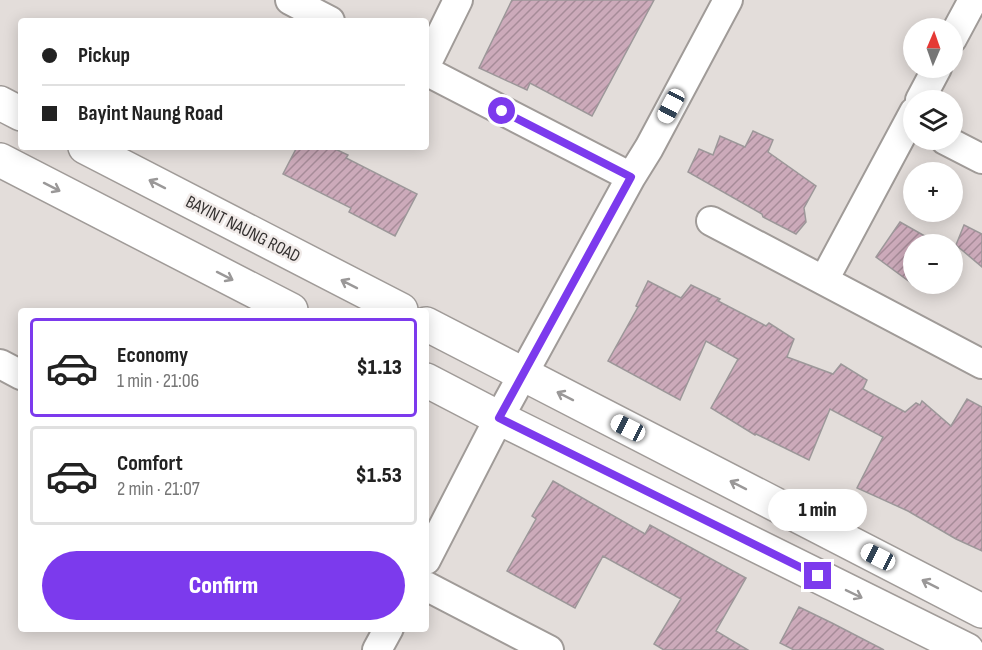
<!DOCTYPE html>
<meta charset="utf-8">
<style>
:root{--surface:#fff;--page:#f2f2f2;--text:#222;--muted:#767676;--line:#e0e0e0;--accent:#7c3aed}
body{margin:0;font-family:"Sofia Sans Condensed",sans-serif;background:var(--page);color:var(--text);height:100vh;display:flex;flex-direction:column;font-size:22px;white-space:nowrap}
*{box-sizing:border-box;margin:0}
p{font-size:20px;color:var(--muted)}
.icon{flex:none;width:33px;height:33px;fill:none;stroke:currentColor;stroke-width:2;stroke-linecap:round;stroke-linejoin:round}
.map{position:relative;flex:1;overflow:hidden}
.sheet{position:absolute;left:18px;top:308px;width:411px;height:324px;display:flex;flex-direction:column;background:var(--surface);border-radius:6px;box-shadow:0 3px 15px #0003}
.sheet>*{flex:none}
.top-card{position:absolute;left:18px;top:18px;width:411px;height:132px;border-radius:6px;box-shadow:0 3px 15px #0003;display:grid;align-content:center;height:132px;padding:0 24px;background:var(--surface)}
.needle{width:39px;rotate:2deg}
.controls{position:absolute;left:903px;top:18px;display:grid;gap:12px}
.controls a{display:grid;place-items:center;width:60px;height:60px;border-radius:50%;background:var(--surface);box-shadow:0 3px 15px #0003;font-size:30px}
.end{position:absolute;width:27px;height:27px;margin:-14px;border:8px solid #7c3aed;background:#fff;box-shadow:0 0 0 3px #fff}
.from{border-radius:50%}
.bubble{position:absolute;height:42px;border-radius:21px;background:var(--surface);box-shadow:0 3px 15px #0003;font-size:20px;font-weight:800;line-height:42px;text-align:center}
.car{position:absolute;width:18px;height:36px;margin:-18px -9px;border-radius:8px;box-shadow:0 0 4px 2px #0007;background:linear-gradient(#fff 24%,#345 0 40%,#fff 0 76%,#345 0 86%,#fff 0)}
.top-card b{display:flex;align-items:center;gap:21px;height:57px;font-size:22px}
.top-card b+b{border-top:2px solid var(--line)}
.top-card i{width:15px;height:15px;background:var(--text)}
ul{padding:10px 0 0;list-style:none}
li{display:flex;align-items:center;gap:18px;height:99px;margin:0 12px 9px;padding:0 12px;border:3px solid var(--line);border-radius:6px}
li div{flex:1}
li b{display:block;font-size:22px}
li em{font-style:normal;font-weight:800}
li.current{border-color:var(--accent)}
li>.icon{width:54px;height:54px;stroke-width:1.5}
.action{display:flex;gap:12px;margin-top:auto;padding:12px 24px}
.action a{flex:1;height:69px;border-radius:36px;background:var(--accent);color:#fff;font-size:24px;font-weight:800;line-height:69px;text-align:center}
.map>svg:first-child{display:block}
.building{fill:url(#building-hatch);stroke:#9c9799;stroke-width:1.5}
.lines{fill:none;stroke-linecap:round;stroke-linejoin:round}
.minor-casing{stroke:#a09b98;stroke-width:32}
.major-casing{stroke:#a09b98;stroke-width:36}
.minor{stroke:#fff;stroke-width:28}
.major{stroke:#fff;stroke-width:33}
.oneway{stroke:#9a9898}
.route{stroke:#7c3aed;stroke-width:8}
.labels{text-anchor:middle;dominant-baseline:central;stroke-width:5;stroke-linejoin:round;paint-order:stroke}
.street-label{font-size:18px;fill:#343130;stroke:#f0eae8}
</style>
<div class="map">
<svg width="982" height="650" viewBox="0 0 982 650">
<defs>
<pattern id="building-hatch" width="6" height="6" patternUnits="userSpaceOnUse" patternTransform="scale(1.5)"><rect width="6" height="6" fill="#ccaaba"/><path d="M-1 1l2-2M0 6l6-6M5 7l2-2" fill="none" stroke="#a68b98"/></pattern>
</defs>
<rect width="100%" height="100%" fill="#e3ddda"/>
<!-- building -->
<path class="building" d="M 512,0 L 654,0 L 592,116 L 530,83 L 527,90 L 479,68 Z
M 753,131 L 773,140 L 768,152 L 816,186 L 804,208 L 806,222 L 796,234 L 763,217 L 762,214 L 688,172 L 699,149 L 713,155 L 720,136 L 745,147 Z
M 297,147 L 331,147 L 348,155 L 346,158 L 417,194 L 395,236 L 349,212 L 351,208 L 283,174 Z
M 900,222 L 939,244 L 914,244 L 914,285 L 876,257 Z
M 964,225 L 982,234 L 982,267 L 956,245 Z
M 648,281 L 681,298 L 691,285 L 720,299 L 718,301 L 766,326 L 769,323 L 794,339 L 787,357 L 833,374 L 841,364 L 867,380 L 863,389 L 905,412 L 916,403 L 920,405 L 922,401 L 951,426 L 967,399 L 982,407 L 982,551 L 956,539 L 908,511 L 857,488 L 883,437 L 830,409 L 809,460 L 756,434 L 755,435 L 711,408 L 738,359 L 706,341 L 680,400 L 608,361 L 638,307 L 636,306 Z
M 553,481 L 645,534 L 650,525 L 746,578 L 716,631 L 748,650 L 664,650 L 654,644 L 681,599 L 603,556 L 575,608 L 507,571 L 536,519 L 532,516 Z
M 799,607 L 832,623 L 884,650 L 794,650 L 780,643 Z"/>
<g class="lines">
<defs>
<path id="minor" d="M 290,0 L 330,21
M 952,39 L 973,0
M 426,65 L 458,0
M 426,71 L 631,177
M 920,100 L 937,68
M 945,140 L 982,159
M 711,221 L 982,364
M 824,280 L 914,112
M 0,364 L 21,375
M 426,560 L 499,418 L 631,177 L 649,148 L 728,0
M 426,586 L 549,650
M 377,650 L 389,628"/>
<path id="major" d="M 0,103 L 21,114
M 85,147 L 401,310
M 0,160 L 291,310
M 426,324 L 982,611
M 426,380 L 499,418 L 967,650"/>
</defs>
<!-- minor casing -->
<use href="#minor" class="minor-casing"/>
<!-- major casing -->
<use href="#major" class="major-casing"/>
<!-- minor -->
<use href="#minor" class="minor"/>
<!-- major -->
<use href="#major" class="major"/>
</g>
<!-- one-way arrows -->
<defs><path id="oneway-shaft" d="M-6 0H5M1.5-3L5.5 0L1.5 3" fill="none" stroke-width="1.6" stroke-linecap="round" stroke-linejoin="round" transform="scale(1.5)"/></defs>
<g class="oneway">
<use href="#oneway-shaft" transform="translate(157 184) rotate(-153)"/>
<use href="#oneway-shaft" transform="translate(52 187) rotate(27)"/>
<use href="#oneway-shaft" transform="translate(225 276) rotate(27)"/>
<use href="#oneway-shaft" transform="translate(349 284) rotate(-153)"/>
<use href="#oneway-shaft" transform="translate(565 396) rotate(-153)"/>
<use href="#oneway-shaft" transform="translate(738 485) rotate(-153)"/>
<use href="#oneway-shaft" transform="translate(930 584) rotate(-153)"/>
<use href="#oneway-shaft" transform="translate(854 594) rotate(26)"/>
</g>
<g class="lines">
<!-- route -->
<path class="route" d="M 502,111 L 631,177 L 499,418 L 818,576"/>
</g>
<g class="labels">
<!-- street labels -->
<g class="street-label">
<text transform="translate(243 229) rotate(27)">BAYINT NAUNG ROAD</text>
</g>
</g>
</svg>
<div class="controls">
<a><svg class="needle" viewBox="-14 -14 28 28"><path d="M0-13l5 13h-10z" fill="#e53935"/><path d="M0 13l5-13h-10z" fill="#767676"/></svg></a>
<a><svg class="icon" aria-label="layers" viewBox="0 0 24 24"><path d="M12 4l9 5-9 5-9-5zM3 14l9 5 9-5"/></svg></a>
<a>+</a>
<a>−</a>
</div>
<i class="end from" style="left:502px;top:111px"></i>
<i class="end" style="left:818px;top:576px"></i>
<div class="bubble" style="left:768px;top:489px;width:99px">1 min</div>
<i class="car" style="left:671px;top:106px;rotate:208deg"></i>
<i class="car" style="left:628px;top:428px;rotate:297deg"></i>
<i class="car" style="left:878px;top:557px;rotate:297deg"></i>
<div class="top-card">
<b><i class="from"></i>Pickup</b>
<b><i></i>Bayint Naung Road</b>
</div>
<section class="sheet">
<ul>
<li class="current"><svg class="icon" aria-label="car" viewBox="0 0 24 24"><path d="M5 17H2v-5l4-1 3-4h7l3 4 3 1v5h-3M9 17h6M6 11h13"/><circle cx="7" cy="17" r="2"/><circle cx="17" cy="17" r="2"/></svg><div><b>Economy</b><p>1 min · 21:06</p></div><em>$1.13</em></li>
<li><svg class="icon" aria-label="car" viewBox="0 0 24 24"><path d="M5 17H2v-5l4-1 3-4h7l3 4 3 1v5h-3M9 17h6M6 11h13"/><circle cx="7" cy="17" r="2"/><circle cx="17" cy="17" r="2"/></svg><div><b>Comfort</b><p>2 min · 21:07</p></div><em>$1.53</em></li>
</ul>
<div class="action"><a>Confirm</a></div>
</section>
</div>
